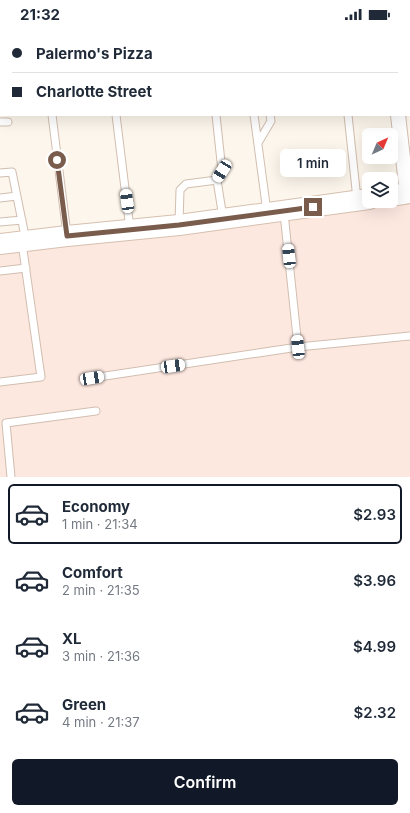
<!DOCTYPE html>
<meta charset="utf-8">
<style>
:root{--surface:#fff;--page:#f6f6f7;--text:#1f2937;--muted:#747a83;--line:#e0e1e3;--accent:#111827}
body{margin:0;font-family:Inter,sans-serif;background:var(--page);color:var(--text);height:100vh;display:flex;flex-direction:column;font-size:15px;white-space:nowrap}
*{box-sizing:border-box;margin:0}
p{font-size:13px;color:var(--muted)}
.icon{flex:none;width:22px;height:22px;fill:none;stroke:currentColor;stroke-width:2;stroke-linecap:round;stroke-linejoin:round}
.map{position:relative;height:449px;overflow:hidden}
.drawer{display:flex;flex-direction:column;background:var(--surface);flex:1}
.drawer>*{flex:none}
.guide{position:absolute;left:0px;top:0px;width:410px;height:88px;box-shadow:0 4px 16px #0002;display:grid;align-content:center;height:88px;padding:0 12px;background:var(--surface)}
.needle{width:26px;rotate:44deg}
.controls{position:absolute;left:362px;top:100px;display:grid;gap:8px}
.controls a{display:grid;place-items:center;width:36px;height:36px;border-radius:6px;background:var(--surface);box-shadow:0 4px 16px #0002;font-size:20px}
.end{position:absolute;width:18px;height:18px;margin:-9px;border:5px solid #7a5c4d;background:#fff;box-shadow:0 0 0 2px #fff}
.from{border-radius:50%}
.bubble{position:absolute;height:28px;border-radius:6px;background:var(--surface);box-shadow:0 4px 16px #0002;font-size:13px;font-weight:600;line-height:28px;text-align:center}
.car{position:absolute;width:12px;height:24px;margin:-12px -6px;border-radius:5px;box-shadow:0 0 3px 1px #0007;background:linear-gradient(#fff 24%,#345 0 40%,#fff 0 76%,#345 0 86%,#fff 0)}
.guide b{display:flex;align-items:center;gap:14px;height:38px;font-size:15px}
.guide b+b{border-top:1px solid var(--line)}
.guide i{width:10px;height:10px;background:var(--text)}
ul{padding:7px 0 0;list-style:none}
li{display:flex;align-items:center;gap:12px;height:60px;margin:0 8px 6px;padding:0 4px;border:2px solid transparent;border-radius:6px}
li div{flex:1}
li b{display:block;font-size:15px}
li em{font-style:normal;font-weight:600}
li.on{border-color:var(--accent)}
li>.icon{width:36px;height:36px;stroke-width:1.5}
.button{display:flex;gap:8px;margin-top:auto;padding:8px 12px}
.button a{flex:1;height:46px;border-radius:6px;background:var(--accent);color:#fff;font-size:16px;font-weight:600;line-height:46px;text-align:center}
.status{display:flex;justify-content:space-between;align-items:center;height:28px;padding:0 20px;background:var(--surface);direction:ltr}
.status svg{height:11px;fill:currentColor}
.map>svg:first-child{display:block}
.commercial{fill:#fde8e0}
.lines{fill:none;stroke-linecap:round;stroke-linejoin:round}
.lane-casing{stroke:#d1beb0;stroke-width:9}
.street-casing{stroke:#d1beb0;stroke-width:16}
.secondary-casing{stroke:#d6c0b0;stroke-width:22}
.lane{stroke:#fff;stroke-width:7}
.street{stroke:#fff;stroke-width:14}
.secondary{stroke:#fff;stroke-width:20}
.route{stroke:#7a5c4d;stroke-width:5}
</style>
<div class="status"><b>21:32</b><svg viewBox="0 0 49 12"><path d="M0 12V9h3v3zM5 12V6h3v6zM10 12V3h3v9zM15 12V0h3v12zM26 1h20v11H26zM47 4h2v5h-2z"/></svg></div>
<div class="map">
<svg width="410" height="449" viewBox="0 0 410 449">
<rect width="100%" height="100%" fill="#fdf6ec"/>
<!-- commercial -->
<path class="commercial" d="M 410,175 L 410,449 L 0,449 L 0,218 Z"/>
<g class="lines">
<defs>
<path id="lane" d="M 40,0 L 40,1
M 104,0 L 104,1
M 244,0 L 244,1
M 260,0 L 260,1
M 338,0 L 338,1
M 52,87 L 67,206
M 116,87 L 130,201
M 216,87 L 222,143 L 217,152
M 254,87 L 267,184
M 348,87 L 357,171
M 0,94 L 8,94
M 258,115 L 271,93 L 270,87
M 0,145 L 12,144 L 26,213
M 0,170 L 17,168
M 0,194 L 22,192
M 179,195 L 180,162 L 186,156 L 217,152 L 223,190
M 0,243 L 26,240
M 298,319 L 410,308
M 92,350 L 298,319 L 284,185
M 0,354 L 41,349 L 22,215
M 11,449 L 6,395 L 96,383"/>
<path id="street" d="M 387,0 L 387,1
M 398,87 L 407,165"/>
<path id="secondary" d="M 391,168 L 410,165
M 0,216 L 67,208 L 179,197 L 369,171"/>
</defs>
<!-- lane casing -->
<use href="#lane" class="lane-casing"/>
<!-- street casing -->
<use href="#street" class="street-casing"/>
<!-- secondary casing -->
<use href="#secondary" class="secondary-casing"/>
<!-- lane -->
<use href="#lane" class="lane"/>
<!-- street -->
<use href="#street" class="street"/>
<!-- secondary -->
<use href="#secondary" class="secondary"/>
</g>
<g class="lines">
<!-- route -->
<path class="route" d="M 57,132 L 67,208 L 179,197 L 313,179"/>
</g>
</svg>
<div class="controls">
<a><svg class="needle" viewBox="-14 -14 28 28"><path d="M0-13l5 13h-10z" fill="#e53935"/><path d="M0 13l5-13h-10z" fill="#747a83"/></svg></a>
<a><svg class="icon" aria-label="layers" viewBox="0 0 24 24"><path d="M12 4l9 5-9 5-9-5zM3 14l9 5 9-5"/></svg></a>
</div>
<i class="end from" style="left:57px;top:132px"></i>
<i class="end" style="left:313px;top:179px"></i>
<div class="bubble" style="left:280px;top:121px;width:66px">1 min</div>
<i class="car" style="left:222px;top:143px;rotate:212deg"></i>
<i class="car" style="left:127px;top:173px;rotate:352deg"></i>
<i class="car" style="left:289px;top:228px;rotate:354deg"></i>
<i class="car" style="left:298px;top:319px;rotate:354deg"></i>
<i class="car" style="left:173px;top:338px;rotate:82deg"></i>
<i class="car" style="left:92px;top:350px;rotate:81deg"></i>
<div class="guide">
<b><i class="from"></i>Palermo's Pizza</b>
<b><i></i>Charlotte Street</b>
</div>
</div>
<section class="drawer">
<ul>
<li class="on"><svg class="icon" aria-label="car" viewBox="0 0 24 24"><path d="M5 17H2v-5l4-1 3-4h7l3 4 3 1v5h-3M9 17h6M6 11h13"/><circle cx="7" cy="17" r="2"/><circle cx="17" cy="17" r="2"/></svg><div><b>Economy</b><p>1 min · 21:34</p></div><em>$2.93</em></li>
<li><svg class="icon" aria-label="car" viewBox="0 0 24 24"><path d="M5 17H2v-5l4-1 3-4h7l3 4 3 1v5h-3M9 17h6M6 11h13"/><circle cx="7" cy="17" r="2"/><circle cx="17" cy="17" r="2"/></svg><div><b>Comfort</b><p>2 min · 21:35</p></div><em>$3.96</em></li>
<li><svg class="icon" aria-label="car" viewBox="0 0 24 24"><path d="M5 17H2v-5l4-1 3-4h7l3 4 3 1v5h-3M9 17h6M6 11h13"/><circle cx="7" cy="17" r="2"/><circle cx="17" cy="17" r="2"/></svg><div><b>XL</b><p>3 min · 21:36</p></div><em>$4.99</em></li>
<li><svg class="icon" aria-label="car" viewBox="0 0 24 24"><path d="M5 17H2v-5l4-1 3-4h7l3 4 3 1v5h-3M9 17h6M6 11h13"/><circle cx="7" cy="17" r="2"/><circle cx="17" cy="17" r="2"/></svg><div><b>Green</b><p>4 min · 21:37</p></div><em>$2.32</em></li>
</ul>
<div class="button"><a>Confirm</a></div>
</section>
